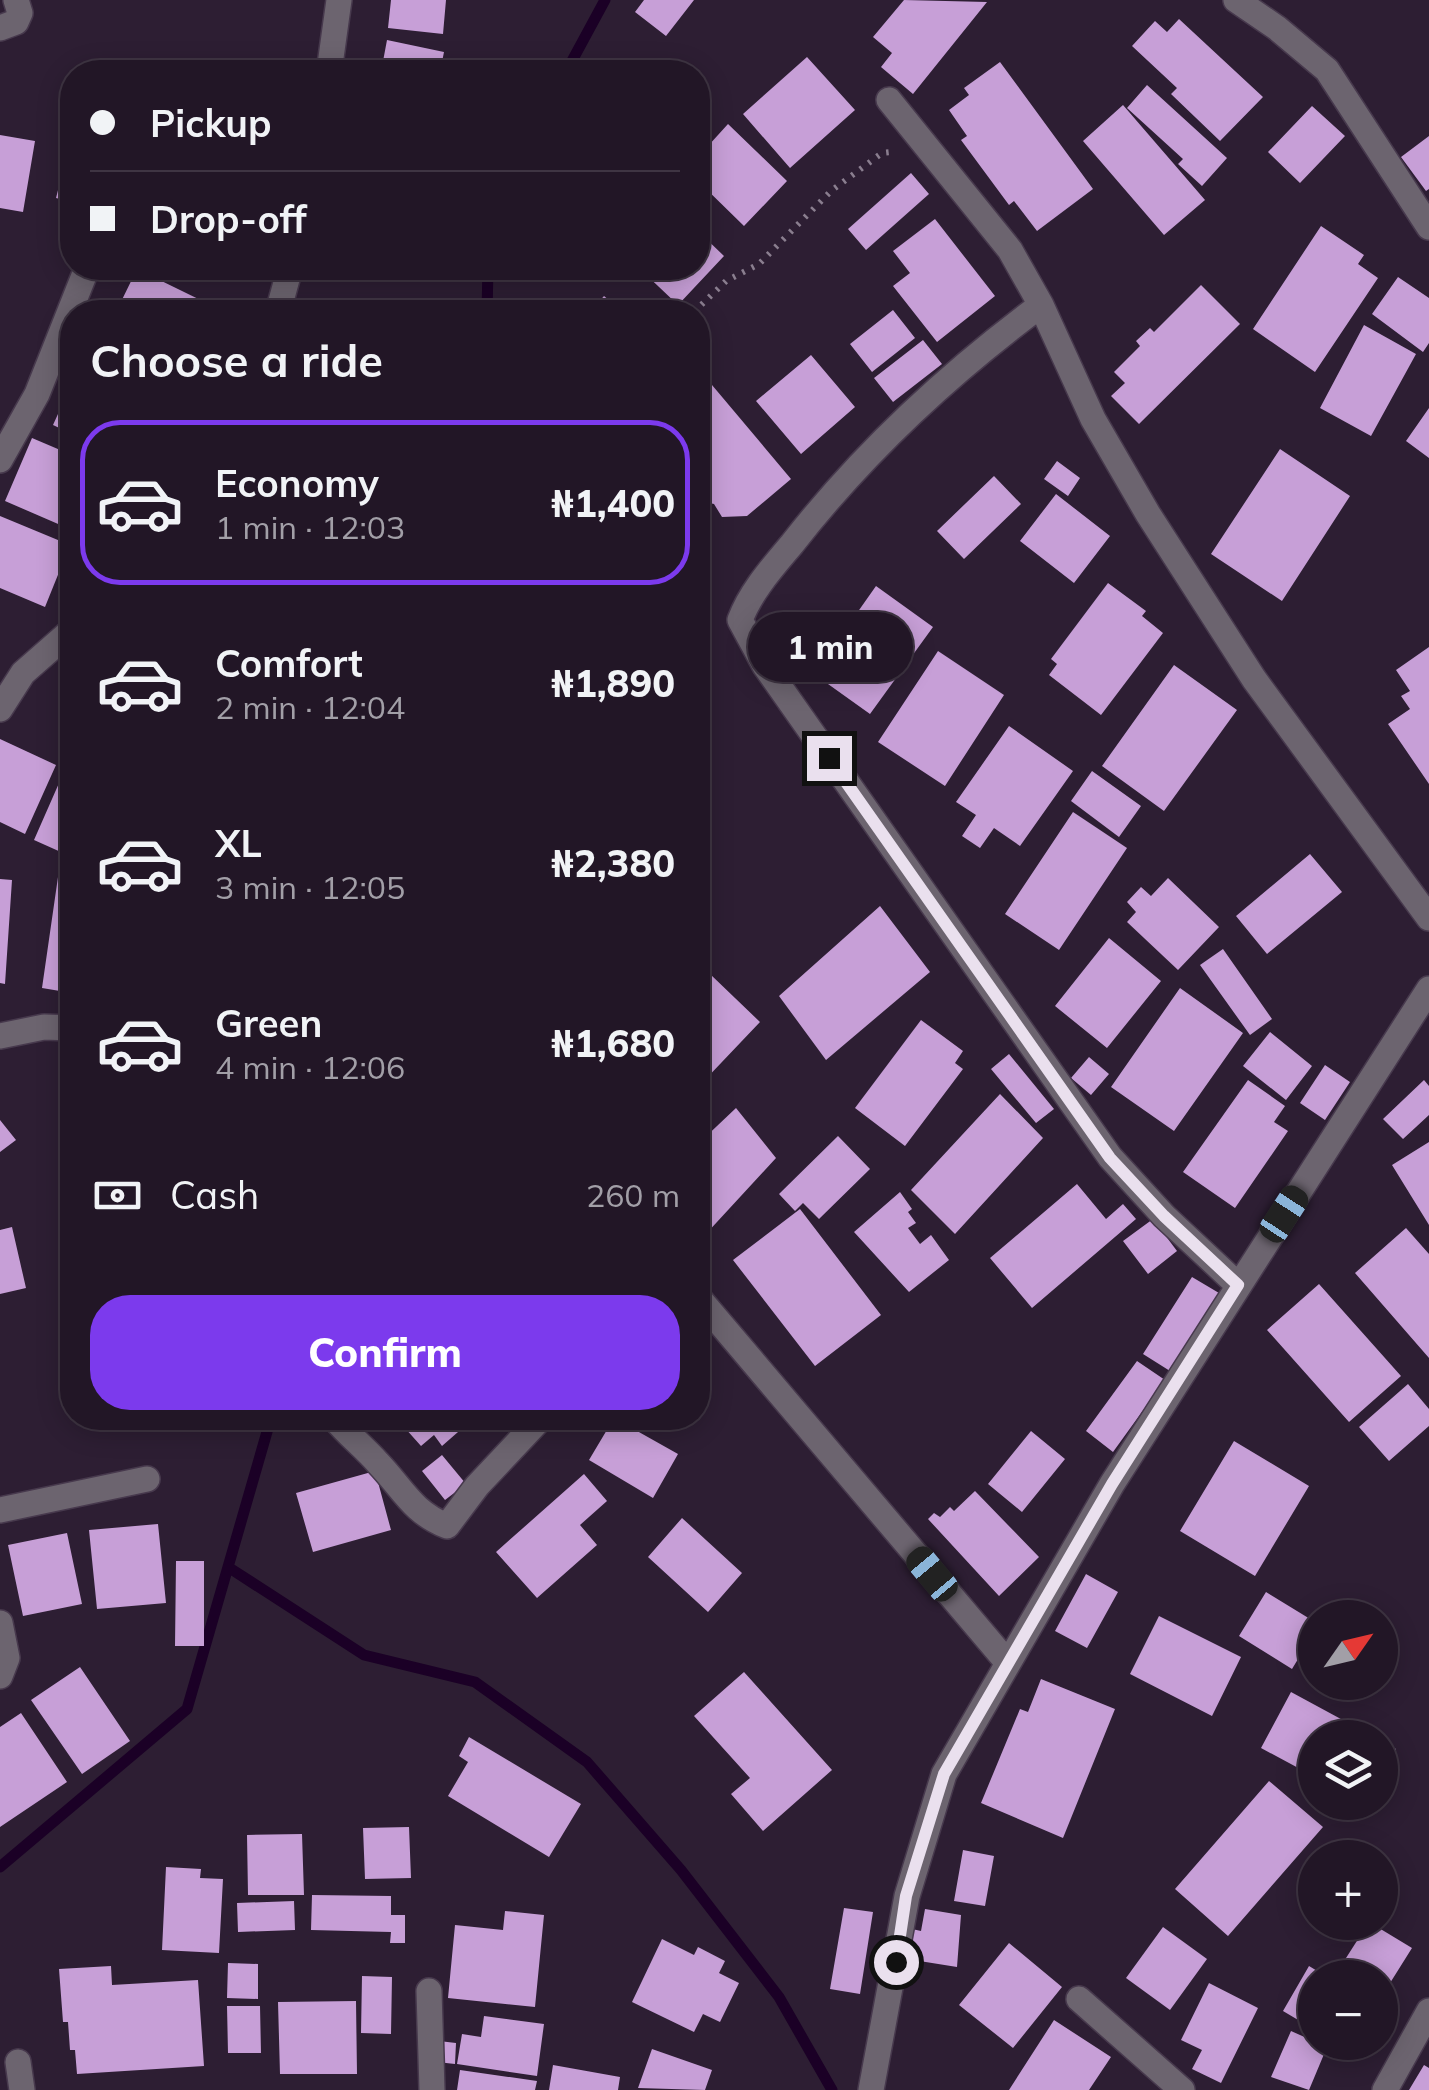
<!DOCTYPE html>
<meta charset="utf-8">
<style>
:root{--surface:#221626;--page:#2a1f2e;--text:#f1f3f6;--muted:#a29fa7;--line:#3f3543;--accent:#7c3aed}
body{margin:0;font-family:Mulish,sans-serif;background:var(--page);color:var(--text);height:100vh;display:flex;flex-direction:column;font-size:38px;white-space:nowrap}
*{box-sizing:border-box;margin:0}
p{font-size:32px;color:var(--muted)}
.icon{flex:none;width:55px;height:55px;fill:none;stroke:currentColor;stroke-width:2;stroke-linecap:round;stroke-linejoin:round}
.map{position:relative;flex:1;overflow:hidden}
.sheet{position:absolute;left:60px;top:300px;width:650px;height:1130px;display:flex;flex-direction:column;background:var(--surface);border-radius:40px;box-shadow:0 5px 25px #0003,0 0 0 2px var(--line)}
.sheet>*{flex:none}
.hud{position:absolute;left:60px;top:60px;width:650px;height:220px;border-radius:40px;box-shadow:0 5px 25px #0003,0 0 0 2px var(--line);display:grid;align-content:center;height:220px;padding:0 30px;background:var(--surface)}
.needle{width:65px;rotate:56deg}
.buttons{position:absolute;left:1298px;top:1600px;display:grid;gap:20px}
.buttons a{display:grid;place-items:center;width:100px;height:100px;border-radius:50%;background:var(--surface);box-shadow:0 5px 25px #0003,0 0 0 2px var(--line);font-size:50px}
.end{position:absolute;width:45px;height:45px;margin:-22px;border:12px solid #eae0ee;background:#111;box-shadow:0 0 0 5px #111}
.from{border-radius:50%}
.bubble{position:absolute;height:70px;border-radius:35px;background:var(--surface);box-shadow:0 5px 25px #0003,0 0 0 2px var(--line);font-size:32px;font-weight:800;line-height:70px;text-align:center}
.car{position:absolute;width:30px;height:60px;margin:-30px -15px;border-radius:12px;box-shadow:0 0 8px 2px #0007;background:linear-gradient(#222 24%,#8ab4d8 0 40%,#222 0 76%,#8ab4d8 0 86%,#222 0)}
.hud b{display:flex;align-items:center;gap:35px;height:95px;font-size:38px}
.hud b+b{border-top:2px solid var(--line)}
.hud i{width:25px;height:25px;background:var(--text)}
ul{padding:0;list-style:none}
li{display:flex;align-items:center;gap:30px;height:165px;margin:0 20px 15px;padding:0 10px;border:5px solid transparent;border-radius:40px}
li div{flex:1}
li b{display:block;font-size:38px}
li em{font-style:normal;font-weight:800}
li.on{border-color:var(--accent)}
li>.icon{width:90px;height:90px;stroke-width:1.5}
h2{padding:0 30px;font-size:45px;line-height:120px}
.pay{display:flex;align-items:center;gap:25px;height:110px;padding:0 30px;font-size:38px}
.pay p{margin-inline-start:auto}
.button{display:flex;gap:20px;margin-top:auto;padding:20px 30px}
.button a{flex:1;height:115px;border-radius:40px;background:var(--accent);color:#fff;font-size:40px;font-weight:800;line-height:115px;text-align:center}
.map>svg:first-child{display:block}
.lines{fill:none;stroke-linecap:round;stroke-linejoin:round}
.stream{stroke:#1b0026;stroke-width:11}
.building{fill:#c79fd7}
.street-casing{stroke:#47394d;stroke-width:28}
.path{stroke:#8a7e8f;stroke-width:6;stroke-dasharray:2.5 8;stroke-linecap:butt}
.street{stroke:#6c646f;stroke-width:25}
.route{stroke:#eae0ee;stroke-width:12}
</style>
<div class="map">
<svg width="1429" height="2090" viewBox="0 0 1429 2090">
<rect width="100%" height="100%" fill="#2d1e33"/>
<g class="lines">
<!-- stream -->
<path class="stream" d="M 566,72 L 605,0
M 487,312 L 488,268
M 228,1567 L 364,1655 L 475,1682 L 587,1762 L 681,1870 L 779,1997 L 832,2090
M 0,1867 L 187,1709 L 271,1418"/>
</g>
<!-- building -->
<path class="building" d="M 391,0 L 446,0 L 443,34 L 388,28 Z
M 644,0 L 694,0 L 666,36 L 635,12 Z
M 904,0 L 987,2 L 913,94 L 881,67 L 892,53 L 873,37 Z
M 1179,19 L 1263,97 L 1220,141 L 1171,94 L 1177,88 L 1132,46 L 1155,21 L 1167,32 Z
M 387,40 L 444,52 L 440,72 L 381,72 Z
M 807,57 L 855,110 L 790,168 L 743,114 Z
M 1000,62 L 1093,189 L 1037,231 L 1014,201 L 1009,205 L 961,140 L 967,136 L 949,110 L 969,95 L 964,88 Z
M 1147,85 L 1227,158 L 1202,186 L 1178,164 L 1183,159 L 1127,108 Z
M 1123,105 L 1205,200 L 1164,235 L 1083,141 Z
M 1312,106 L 1345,136 L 1300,183 L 1268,152 Z
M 728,124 L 787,181 L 744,226 L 698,181 L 698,157 Z
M 0,135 L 35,141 L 23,212 L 0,208 Z
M 1429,136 L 1429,189 L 1426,191 L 1401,157 Z
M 71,139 L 72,139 L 72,202 L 56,198 Z
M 911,173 L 929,194 L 866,250 L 848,229 Z
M 935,219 L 995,296 L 937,342 L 893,286 L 910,273 L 893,251 Z
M 1321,226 L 1364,255 L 1358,264 L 1378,278 L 1315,372 L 1253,329 Z
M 698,231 L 724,256 L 678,305 L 639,268 L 698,268 Z
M 137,269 L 225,312 L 116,312 Z
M 1398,277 L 1429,298 L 1429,343 L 1423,352 L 1372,314 Z
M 1201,285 L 1240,324 L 1139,424 L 1111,396 L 1125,383 L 1114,372 L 1140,346 L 1136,341 L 1150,328 L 1154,332 Z
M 604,296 L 623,312 L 590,312 Z
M 893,310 L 915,338 L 872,372 L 850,344 Z
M 1364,325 L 1416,354 L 1371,436 L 1320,408 Z
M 923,340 L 942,364 L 893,402 L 874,378 Z
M 811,355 L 855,407 L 801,454 L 756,401 Z
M 72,383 L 72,434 L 53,425 Z
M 712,385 L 791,479 L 747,516 L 722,517 L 714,504 L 705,502 L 698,494 L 698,397 Z
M 1429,408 L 1429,458 L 1406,441 Z
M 32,438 L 72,455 L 72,530 L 5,501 Z
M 1280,449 L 1350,496 L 1282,601 L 1211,554 Z
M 1057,461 L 1080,478 L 1068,496 L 1044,479 Z
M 994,476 L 1021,504 L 964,559 L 937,531 Z
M 1056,494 L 1110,536 L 1074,583 L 1020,541 Z
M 0,516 L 70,545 L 45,607 L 0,588 Z
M 1108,583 L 1146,611 L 1142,616 L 1163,633 L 1101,715 L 1049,675 L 1057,664 L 1051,659 Z
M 876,586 L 933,627 L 870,714 L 814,674 Z
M 1429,647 L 1429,784 L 1388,724 L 1410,709 L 1401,696 L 1410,691 L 1396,670 Z
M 938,651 L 1004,695 L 945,786 L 878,742 Z
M 1174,665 L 1237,710 L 1164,811 L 1102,766 Z
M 1009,726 L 1073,771 L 1020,846 L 994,828 L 980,848 L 962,836 L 976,815 L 956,802 Z
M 0,739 L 56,765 L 25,834 L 0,822 Z
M 1092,771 L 1141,806 L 1119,837 L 1071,801 Z
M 63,774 L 72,778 L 72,857 L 34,840 Z
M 1073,812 L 1127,848 L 1059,950 L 1005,914 Z
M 1310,854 L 1342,892 L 1267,954 L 1236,916 Z
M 58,877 L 72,879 L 72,993 L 42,988 Z
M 1168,878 L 1219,927 L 1178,970 L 1127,922 L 1136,912 L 1127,902 L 1141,887 L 1151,896 Z
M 0,879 L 12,880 L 5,984 L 0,983 Z
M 880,906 L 930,972 L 826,1060 L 779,996 Z
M 1109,938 L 1161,981 L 1107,1048 L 1055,1006 Z
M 1223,949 L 1272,1019 L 1250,1035 L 1200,965 Z
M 710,974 L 760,1022 L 702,1083 L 698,1079 L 698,987 Z
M 1180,988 L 1243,1033 L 1174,1131 L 1111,1087 Z
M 921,1020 L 963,1051 L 955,1063 L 963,1069 L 905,1146 L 855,1108 Z
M 1270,1032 L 1312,1066 L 1286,1100 L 1243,1066 Z
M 1009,1054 L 1054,1109 L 1036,1123 L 991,1069 Z
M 1089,1057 L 1109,1074 L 1091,1095 L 1071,1078 Z
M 1325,1065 L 1350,1082 L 1325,1120 L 1300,1103 Z
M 1248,1080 L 1285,1106 L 1274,1122 L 1288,1131 L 1235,1208 L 1183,1172 Z
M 1424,1080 L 1429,1086 L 1429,1115 L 1403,1139 L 1383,1119 Z
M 1000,1094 L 1043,1138 L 955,1234 L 911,1190 Z
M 736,1108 L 776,1158 L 705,1235 L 698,1226 L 698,1144 Z
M 0,1120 L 16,1140 L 0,1152 Z
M 838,1136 L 870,1169 L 819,1219 L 803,1203 L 795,1211 L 779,1194 Z
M 1429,1142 L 1429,1225 L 1392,1165 Z
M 1077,1184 L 1106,1219 L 1123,1204 L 1136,1219 L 1032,1308 L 990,1258 Z
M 900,1192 L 912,1209 L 908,1212 L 916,1223 L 908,1228 L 920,1244 L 931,1235 L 949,1260 L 909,1292 L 854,1232 Z
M 800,1209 L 881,1315 L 815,1366 L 733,1260 Z
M 1153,1219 L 1177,1251 L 1148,1274 L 1123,1241 Z
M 12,1227 L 26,1288 L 0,1294 L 0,1230 Z
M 1406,1228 L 1429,1254 L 1429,1358 L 1355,1273 Z
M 1192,1277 L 1219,1293 L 1170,1371 L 1143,1354 Z
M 1319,1284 L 1401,1376 L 1349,1422 L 1267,1330 Z
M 72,1356 L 72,1397 L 69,1398 L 62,1358 Z
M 1137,1361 L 1165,1380 L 1113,1452 L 1086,1431 Z
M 1408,1384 L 1429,1409 L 1429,1426 L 1389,1461 L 1359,1427 Z
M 396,1418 L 460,1418 L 466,1425 L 442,1446 L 434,1435 L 421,1446 Z
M 614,1418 L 678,1454 L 653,1498 L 589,1460 Z
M 1031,1431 L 1065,1459 L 1022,1512 L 988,1484 Z
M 1234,1441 L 1309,1486 L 1255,1576 L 1180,1531 Z
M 442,1455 L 466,1484 L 445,1500 L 422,1471 Z
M 375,1471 L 391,1530 L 313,1552 L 296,1493 Z
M 584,1474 L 607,1501 L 580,1525 L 597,1545 L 537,1598 L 496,1552 Z
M 975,1491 L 1039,1557 L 999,1596 L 928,1519 L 934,1513 L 940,1517 L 950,1507 L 954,1511 Z
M 682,1518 L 742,1573 L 708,1612 L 648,1557 Z
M 158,1524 L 166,1603 L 97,1609 L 89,1530 Z
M 67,1533 L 82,1604 L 23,1616 L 8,1545 Z
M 176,1561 L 204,1561 L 204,1646 L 175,1646 Z
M 1086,1574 L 1118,1592 L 1087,1648 L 1055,1631 Z
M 1266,1592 L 1315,1622 L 1315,1631 L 1292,1669 L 1239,1636 Z
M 1159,1616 L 1241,1657 L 1212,1716 L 1130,1674 Z
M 80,1667 L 130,1741 L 82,1774 L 31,1700 Z
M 744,1672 L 832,1770 L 763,1831 L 731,1794 L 750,1778 L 694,1716 Z
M 1041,1679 L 1115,1709 L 1063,1838 L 981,1803 L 1020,1709 L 1028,1712 Z
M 1291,1692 L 1376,1738 L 1315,1738 L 1315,1777 L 1261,1748 Z
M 21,1713 L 67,1782 L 0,1827 L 0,1727 Z
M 469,1737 L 581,1804 L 549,1857 L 448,1796 L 468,1762 L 459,1756 Z
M 1380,1740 L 1396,1749 L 1380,1780 Z
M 1269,1781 L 1323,1827 L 1228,1936 L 1175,1889 Z
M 409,1827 L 411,1878 L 365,1879 L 363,1828 Z
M 302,1834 L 304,1895 L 248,1895 L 247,1835 Z
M 963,1850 L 994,1856 L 985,1906 L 954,1901 Z
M 166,1867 L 201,1869 L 200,1878 L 223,1879 L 219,1953 L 162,1950 Z
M 312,1895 L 391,1896 L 391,1915 L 405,1915 L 405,1943 L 390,1943 L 391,1932 L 311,1930 Z
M 294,1901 L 295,1930 L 238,1932 L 237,1903 Z
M 844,1908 L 873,1912 L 860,1994 L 830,1989 Z
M 925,1909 L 961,1915 L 957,1967 L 907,1959 L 912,1929 L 921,1931 Z
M 505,1911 L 544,1915 L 535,2007 L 448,1998 L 455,1925 L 503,1930 Z
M 1369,1922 L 1412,1948 L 1380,1999 L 1380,1978 L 1353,1978 L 1339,1969 Z
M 1163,1927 L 1207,1959 L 1170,2010 L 1126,1978 Z
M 662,1939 L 694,1955 L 698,1947 L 725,1961 L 719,1973 L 739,1983 L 720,2022 L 703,2014 L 694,2032 L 632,2002 Z
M 1009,1943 L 1062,1987 L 1013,2048 L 959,2005 Z
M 228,1963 L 258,1964 L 258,1999 L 227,1998 Z
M 111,1966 L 112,1985 L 198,1980 L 204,2066 L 77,2074 L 75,2050 L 70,2050 L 68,2022 L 63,2022 L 59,1969 Z
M 1309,1966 L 1329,1978 L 1315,1978 L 1315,2030 L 1283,2011 Z
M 362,1976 L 392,1977 L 391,2034 L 361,2033 Z
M 1209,1983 L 1258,2008 L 1221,2083 L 1192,2069 L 1202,2050 L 1181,2040 Z
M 356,2001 L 357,2074 L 280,2074 L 278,2002 Z
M 227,2006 L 260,2006 L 261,2053 L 228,2053 Z
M 484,2016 L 544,2024 L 537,2076 L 457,2064 L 462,2034 L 481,2037 Z
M 1054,2020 L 1111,2057 L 1089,2090 L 1009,2090 Z
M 1291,2031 L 1327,2047 L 1309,2090 L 1271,2077 Z
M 439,2041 L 456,2043 L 455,2064 L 437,2062 Z
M 652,2049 L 712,2070 L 705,2090 L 638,2088 Z
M 553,2065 L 620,2077 L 618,2090 L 549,2090 Z
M 1424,2065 L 1429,2068 L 1429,2090 L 1409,2090 Z
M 460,2070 L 537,2081 L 535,2090 L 457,2090 Z"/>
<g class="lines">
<defs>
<path id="street" d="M 1236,0 L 1277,28 L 1327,70 L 1429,227
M 0,28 L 16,22 L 20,13 L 16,0
M 329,72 L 339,0
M 889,100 L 1010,250 L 1041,305 L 1093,419 L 1148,514 L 1254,679 L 1429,918
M 1041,305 C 948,374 863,453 792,544 C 772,568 751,591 740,620 L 765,666 L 1110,1157 L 1164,1216 L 1238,1285
M 278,312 L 290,268
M 0,460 L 37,394 L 87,268
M 0,709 L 23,673 L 72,630
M 0,1036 L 44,1027 L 72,1028
M 698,1297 L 1007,1662
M 334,1418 C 349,1436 363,1446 378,1463 C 403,1489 412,1512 447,1526 L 477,1486 L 541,1418
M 0,1510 L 147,1479
M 0,1623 L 7,1658 L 0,1676
M 429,1991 L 432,2090
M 1079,1999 L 1182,2090
M 18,2062 L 22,2090
M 871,2090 L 907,1896 L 944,1774 L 1112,1484 L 1429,989
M 1385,2090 L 1429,2011"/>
</defs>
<!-- street casing -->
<use href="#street" class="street-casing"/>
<!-- path -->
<path class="path" d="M 694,312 L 726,281 L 759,264 L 831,191 L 882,153 L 891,152"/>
<!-- street -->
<use href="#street" class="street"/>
</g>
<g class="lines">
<!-- route -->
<path class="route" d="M 829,758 L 1110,1158 L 1164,1216 L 1238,1285 L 1112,1484 L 944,1774 L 906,1896 L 896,1962"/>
</g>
</svg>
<div class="buttons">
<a><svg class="needle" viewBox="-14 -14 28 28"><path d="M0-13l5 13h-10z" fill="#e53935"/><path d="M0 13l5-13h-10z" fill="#a29fa7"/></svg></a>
<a><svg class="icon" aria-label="layers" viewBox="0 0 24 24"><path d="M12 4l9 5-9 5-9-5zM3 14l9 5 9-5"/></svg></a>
<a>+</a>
<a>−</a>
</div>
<i class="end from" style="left:896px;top:1962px"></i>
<i class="end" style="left:829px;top:758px"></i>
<div class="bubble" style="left:748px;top:612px;width:165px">1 min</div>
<i class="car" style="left:1284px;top:1214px;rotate:33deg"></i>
<i class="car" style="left:932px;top:1574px;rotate:320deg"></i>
<div class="hud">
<b><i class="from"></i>Pickup</b>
<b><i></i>Drop-off</b>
</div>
<section class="sheet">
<h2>Choose a ride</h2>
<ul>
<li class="on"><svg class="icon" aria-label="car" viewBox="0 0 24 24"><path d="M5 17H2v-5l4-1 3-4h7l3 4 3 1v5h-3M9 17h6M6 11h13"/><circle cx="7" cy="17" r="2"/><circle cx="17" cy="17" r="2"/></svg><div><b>Economy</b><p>1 min · 12:03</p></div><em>₦1,400</em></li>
<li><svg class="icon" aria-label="car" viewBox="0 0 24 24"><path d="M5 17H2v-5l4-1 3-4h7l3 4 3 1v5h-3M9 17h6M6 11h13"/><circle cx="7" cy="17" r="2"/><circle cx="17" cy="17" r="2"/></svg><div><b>Comfort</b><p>2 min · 12:04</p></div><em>₦1,890</em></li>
<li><svg class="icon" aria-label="car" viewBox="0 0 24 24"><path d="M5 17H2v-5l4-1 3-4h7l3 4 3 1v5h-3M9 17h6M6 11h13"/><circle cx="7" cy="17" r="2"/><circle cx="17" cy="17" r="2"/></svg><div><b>XL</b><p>3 min · 12:05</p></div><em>₦2,380</em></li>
<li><svg class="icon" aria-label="car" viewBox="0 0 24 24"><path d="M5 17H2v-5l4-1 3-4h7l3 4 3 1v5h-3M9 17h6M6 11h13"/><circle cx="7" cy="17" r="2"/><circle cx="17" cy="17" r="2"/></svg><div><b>Green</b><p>4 min · 12:06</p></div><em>₦1,680</em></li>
</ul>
<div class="pay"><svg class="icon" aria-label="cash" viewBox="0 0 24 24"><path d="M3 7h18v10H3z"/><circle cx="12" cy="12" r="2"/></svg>Cash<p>260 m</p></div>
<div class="button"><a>Confirm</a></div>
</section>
</div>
